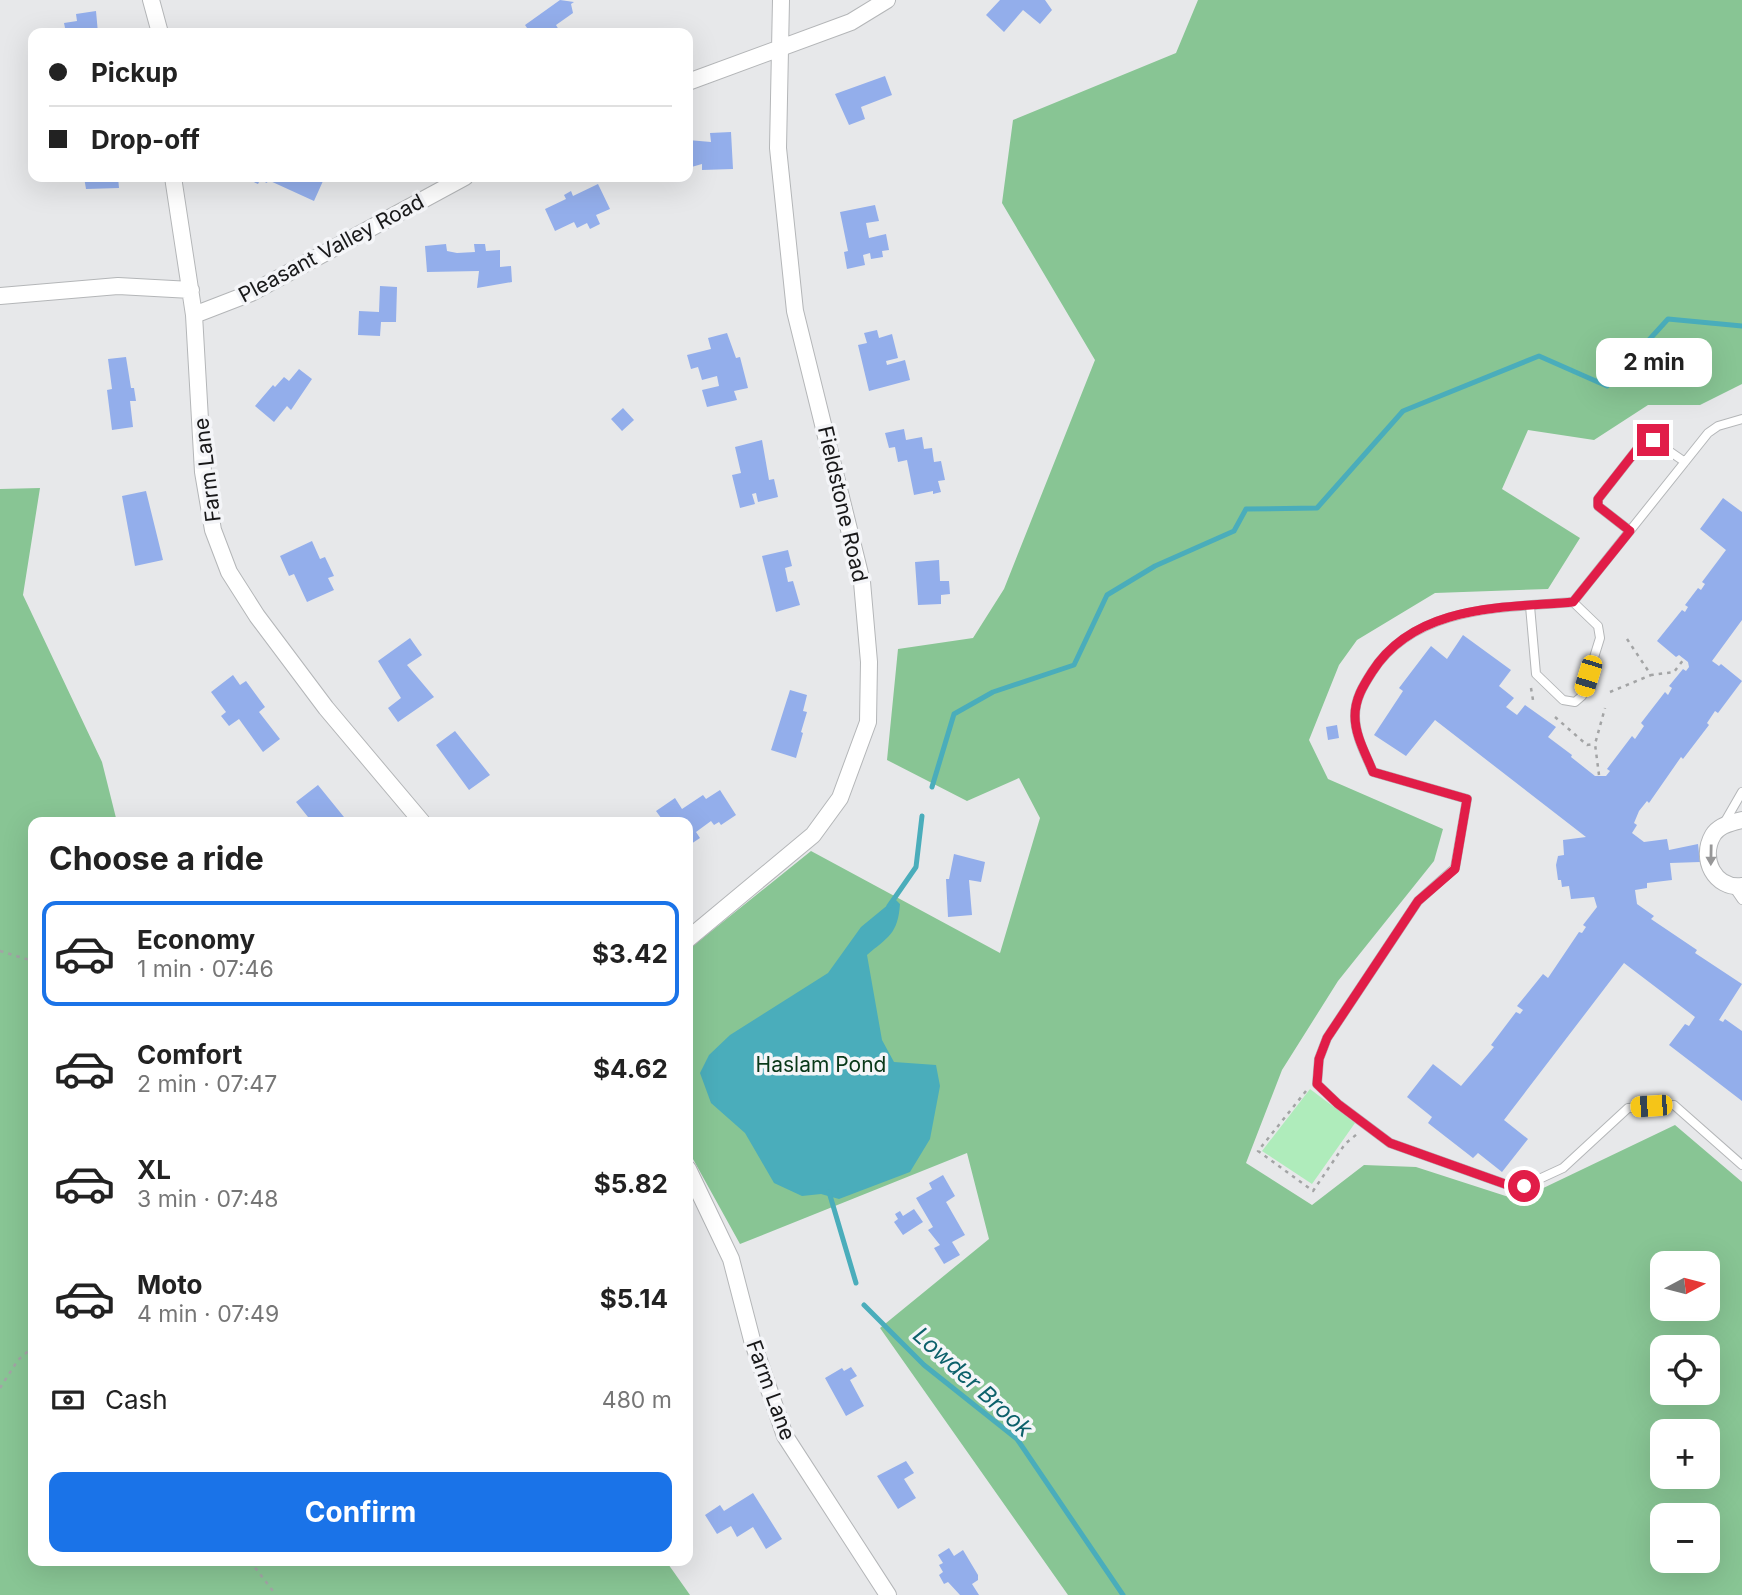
<!DOCTYPE html>
<meta charset="utf-8">
<style>
:root{--surface:#fff;--page:#f2f2f2;--text:#222;--muted:#767676;--line:#e0e0e0;--accent:#1a73e8}
body{margin:0;font-family:Inter,sans-serif;background:var(--page);color:var(--text);height:100vh;display:flex;flex-direction:column;font-size:26px;white-space:nowrap}
*{box-sizing:border-box;margin:0}
p{font-size:23px;color:var(--muted)}
.icon{flex:none;width:38px;height:38px;fill:none;stroke:currentColor;stroke-width:2;stroke-linecap:round;stroke-linejoin:round}
.map{position:relative;flex:1;overflow:hidden}
.panel{position:absolute;left:28px;top:817px;width:665px;height:749px;display:flex;flex-direction:column;background:var(--surface);border-radius:14px;box-shadow:0 7px 28px #0002}
.panel>*{flex:none}
.guide{position:absolute;left:28px;top:28px;width:665px;height:154px;border-radius:14px;box-shadow:0 7px 28px #0002;display:grid;align-content:center;height:154px;padding:0 21px;background:var(--surface)}
.needle{width:46px;rotate:83deg}
.buttons{position:absolute;left:1650px;top:1251px;display:grid;gap:14px}
.buttons a{display:grid;place-items:center;width:70px;height:70px;border-radius:14px;background:var(--surface);box-shadow:0 7px 28px #0002;font-size:35px}
.end{position:absolute;width:32px;height:32px;margin:-16px;border:9px solid #e11d48;background:#fff;box-shadow:0 0 0 4px #fff}
.from{border-radius:50%}
.bubble{position:absolute;height:49px;border-radius:14px;background:var(--surface);box-shadow:0 7px 28px #0002;font-size:23px;font-weight:700;line-height:49px;text-align:center}
.car{position:absolute;width:21px;height:42px;margin:-21px -10px;border-radius:9px;box-shadow:0 0 5px 2px #0007;background:linear-gradient(#f5c518 24%,#345 0 40%,#f5c518 0 76%,#345 0 86%,#f5c518 0)}
.guide b{display:flex;align-items:center;gap:24px;height:66px;font-size:26px}
.guide b+b{border-top:2px solid var(--line)}
.guide i{width:18px;height:18px;background:var(--text)}
ul{padding:0;list-style:none}
li{display:flex;align-items:center;gap:21px;height:105px;margin:0 14px 10px;padding:0 7px;border:4px solid transparent;border-radius:14px}
li div{flex:1}
li b{display:block;font-size:26px}
li em{font-style:normal;font-weight:700}
li.on{border-color:var(--accent)}
li>.icon{width:63px;height:63px;stroke-width:1.5}
h2{padding:0 21px;font-size:32px;line-height:84px}
.pay{display:flex;align-items:center;gap:18px;height:77px;padding:0 21px;font-size:26px}
.pay p{margin-inline-start:auto}
.button{display:flex;gap:14px;margin-top:auto;padding:14px 21px}
.button a{flex:1;height:80px;border-radius:14px;background:var(--accent);color:#fff;font-size:28px;font-weight:700;line-height:80px;text-align:center}
.map>svg:first-child{display:block}
.green{fill:#afecbb}
.forest{fill:#88c594;fill-rule:evenodd}
.water{fill:#4aadbb}
.lines{fill:none;stroke-linecap:round;stroke-linejoin:round}
.stream{stroke:#4aadbb;stroke-width:5}
.building{fill:#93aeeb}
.lane-casing{stroke:#b4b6b8;stroke-width:10}
.street-casing{stroke:#b4b6b8;stroke-width:18}
.path{stroke:#a3a4a5;stroke-width:2.5;stroke-dasharray:3.5 5;stroke-linecap:butt}
.lane{stroke:#fff;stroke-width:8}
.street{stroke:#fff;stroke-width:16}
.oneway{fill:#979798}
.route{stroke:#e11d48;stroke-width:9}
.labels{text-anchor:middle;dominant-baseline:central;stroke-width:7;stroke-linejoin:round;paint-order:stroke}
.street-label{font-size:21px;fill:#181819;stroke:#f4f5f8}
.park-label{font-size:21px;fill:#093819;stroke:#f4f5f8}
.water-label{font-size:23px;font-style:italic;fill:#0d616b;stroke:#f4f5f8}
</style>
<div class="map">
<svg width="1742" height="1595" viewBox="0 0 1742 1595">
<rect width="100%" height="100%" fill="#e7e8ea"/>
<!-- green -->
<path class="green" d="M 1310,1089 L 1355,1123 L 1312,1184 L 1262,1151 Z"/>
<!-- forest -->
<path class="forest" d="M 1198,0 L 1742,0 L 1742,384 L 1700,405 L 1648,405 L 1594,440 L 1528,430 L 1502,489 L 1580,538 L 1548,589 L 1435,593 L 1357,640 L 1339,665 L 1309,740 L 1328,779 L 1443,829 L 1434,861 L 1338,981 L 1282,1070 L 1246,1163 L 1312,1205 L 1364,1165 L 1416,1167 L 1518,1200 L 1675,1125 L 1742,1182 L 1742,1595 L 1068,1595 L 880,1328 L 989,1239 L 967,1153 L 740,1244 L 688,1150 L 688,950 L 811,851 L 1000,953 L 1040,818 L 1019,778 L 967,801 L 887,760 L 898,649 L 973,638 L 1004,589 L 1095,360 L 1002,203 L 1013,120 L 1176,53 ZM 1662,1264 L 1708,1264 L 1708,1309 L 1662,1309 ZM 1662,1348 L 1708,1348 L 1708,1393 L 1662,1393 ZM 1662,1432 L 1708,1432 L 1708,1477 L 1662,1477 ZM 1662,1516 L 1708,1516 L 1708,1561 L 1662,1561 Z
M 40,488 L 23,595 L 102,762 L 117,822 L 33,822 L 33,1561 L 666,1561 L 690,1595 L 0,1595 L 0,489 Z"/>
<!-- water -->
<path class="water" d="M 895,899 L 900,904 C 898,934 888,937 867,955 L 882,1040 L 894,1062 L 936,1065 L 940,1086 L 930,1139 L 910,1172 L 839,1199 L 821,1194 L 802,1196 L 774,1183 L 745,1133 L 711,1103 L 700,1073 L 709,1055 L 730,1035 L 828,973 L 861,927 Z"/>
<g class="lines">
<!-- stream -->
<path class="stream" d="M 932,787 L 954,714 L 993,692 L 1074,665 L 1107,595 L 1155,566 L 1234,531 L 1246,509 L 1317,508 L 1403,411 L 1539,356 L 1607,386 L 1668,319 L 1742,326
M 889,906 L 916,867 L 922,816
M 829,1192 L 856,1283
M 864,1305 L 924,1365 L 1017,1439 L 1123,1595"/>
</g>
<!-- building -->
<path class="building" d="M 560,0 L 574,2 L 571,4 L 573,13 L 556,25 L 559,30 L 554,33 L 526,33 L 529,31 L 525,25 Z
M 1000,0 L 1045,0 L 1052,10 L 1040,24 L 1023,10 L 1004,32 L 986,15 Z
M 96,11 L 98,33 L 66,33 L 64,23 L 77,21 L 76,14 Z
M 885,76 L 892,95 L 861,107 L 865,119 L 849,125 L 835,94 Z
M 731,132 L 733,169 L 702,170 L 702,164 L 688,168 L 688,140 L 711,142 L 710,133 Z
M 84,177 L 118,177 L 119,188 L 86,189 Z
M 251,177 L 313,177 L 323,181 L 314,201 L 268,180 L 267,183 L 260,180 L 258,184 L 249,180 Z
M 598,184 L 610,209 L 596,215 L 600,224 L 590,229 L 587,223 L 577,228 L 574,222 L 555,231 L 545,209 L 566,199 L 564,195 L 571,191 L 573,196 Z
M 875,205 L 879,221 L 866,223 L 869,238 L 886,234 L 889,250 L 882,251 L 883,257 L 871,259 L 870,253 L 863,255 L 865,265 L 847,269 L 844,252 L 848,251 L 840,212 Z
M 446,244 L 447,251 L 457,253 L 475,252 L 474,244 L 485,244 L 486,251 L 500,250 L 500,267 L 511,266 L 512,282 L 477,288 L 479,271 L 427,272 L 425,246 Z
M 380,286 L 397,287 L 396,322 L 381,322 L 380,336 L 358,335 L 359,311 L 379,312 Z
M 877,330 L 879,338 L 892,334 L 898,358 L 886,361 L 887,365 L 905,360 L 910,380 L 869,391 L 858,345 L 867,343 L 864,333 Z
M 727,333 L 736,358 L 740,357 L 748,388 L 734,391 L 737,400 L 707,407 L 702,390 L 719,386 L 717,376 L 702,380 L 698,367 L 691,369 L 687,355 L 711,349 L 708,338 Z
M 126,357 L 131,388 L 134,388 L 136,401 L 130,401 L 133,427 L 112,430 L 107,390 L 112,389 L 108,359 Z
M 299,369 L 312,379 L 291,410 L 287,406 L 274,422 L 255,406 L 273,385 L 275,387 L 284,377 L 289,381 Z
M 623,408 L 634,420 L 622,431 L 611,419 Z
M 904,429 L 906,440 L 922,437 L 924,449 L 932,448 L 934,462 L 941,461 L 945,480 L 938,481 L 941,492 L 933,494 L 933,491 L 914,495 L 907,460 L 898,462 L 895,447 L 889,448 L 885,433 Z
M 762,440 L 769,480 L 774,479 L 778,497 L 758,502 L 756,493 L 752,494 L 755,504 L 740,508 L 732,475 L 741,473 L 735,447 Z
M 146,491 L 163,560 L 135,566 L 122,496 Z
M 1723,498 L 1742,512 L 1742,620 L 1712,661 L 1719,666 L 1721,664 L 1742,681 L 1718,713 L 1715,711 L 1707,723 L 1709,725 L 1683,759 L 1681,757 L 1649,803 L 1647,801 L 1639,811 L 1634,823 L 1637,825 L 1632,833 L 1644,842 L 1667,839 L 1669,850 L 1698,844 L 1700,862 L 1670,863 L 1672,880 L 1647,883 L 1647,888 L 1635,890 L 1637,904 L 1654,916 L 1651,919 L 1697,950 L 1695,953 L 1742,984 L 1719,1020 L 1723,1022 L 1725,1019 L 1742,1031 L 1742,1101 L 1669,1045 L 1685,1024 L 1689,1026 L 1695,1017 L 1624,963 L 1504,1120 L 1528,1139 L 1502,1172 L 1478,1153 L 1473,1158 L 1428,1123 L 1432,1117 L 1407,1097 L 1433,1064 L 1461,1086 L 1494,1047 L 1491,1045 L 1516,1012 L 1520,1014 L 1523,1010 L 1517,1006 L 1543,974 L 1548,978 L 1579,932 L 1582,933 L 1586,927 L 1583,925 L 1597,907 L 1594,897 L 1571,899 L 1569,886 L 1562,887 L 1561,880 L 1558,880 L 1556,865 L 1558,856 L 1564,855 L 1563,840 L 1586,837 L 1435,720 L 1406,756 L 1374,735 L 1403,691 L 1399,688 L 1431,646 L 1447,659 L 1463,635 L 1511,670 L 1499,686 L 1514,698 L 1506,707 L 1517,715 L 1525,705 L 1556,727 L 1548,737 L 1572,755 L 1571,757 L 1595,776 L 1606,776 L 1610,771 L 1607,769 L 1632,736 L 1635,739 L 1644,726 L 1641,723 L 1665,692 L 1668,695 L 1672,688 L 1669,686 L 1683,669 L 1686,671 L 1689,667 L 1688,662 L 1679,655 L 1676,657 L 1657,641 L 1682,610 L 1685,612 L 1688,607 L 1685,605 L 1698,588 L 1701,590 L 1705,584 L 1702,582 L 1726,550 L 1700,529 Z
M 312,541 L 320,559 L 325,557 L 334,576 L 328,578 L 334,590 L 307,602 L 294,574 L 289,576 L 280,556 Z
M 788,550 L 792,566 L 785,568 L 788,582 L 793,581 L 800,605 L 776,612 L 762,556 Z
M 939,560 L 940,581 L 949,581 L 950,594 L 941,595 L 941,604 L 918,605 L 915,562 Z
M 410,638 L 422,655 L 407,665 L 434,697 L 398,722 L 388,708 L 401,698 L 378,661 Z
M 233,675 L 240,685 L 246,681 L 265,707 L 259,712 L 280,739 L 263,752 L 239,719 L 229,726 L 221,716 L 226,712 L 211,692 Z
M 790,690 L 807,695 L 803,711 L 807,712 L 801,732 L 803,733 L 796,758 L 771,750 Z
M 1337,725 L 1339,738 L 1328,740 L 1326,727 Z
M 455,731 L 490,775 L 469,790 L 436,745 Z
M 318,785 L 348,822 L 312,822 L 296,802 Z
M 720,790 L 736,815 L 721,825 L 719,822 L 714,825 L 711,821 L 696,832 L 700,838 L 688,846 L 688,822 L 664,822 L 656,811 L 675,798 L 682,809 L 703,795 L 706,799 Z
M 954,854 L 985,862 L 981,882 L 969,880 L 972,915 L 948,917 L 946,879 L 949,879 Z
M 943,1175 L 955,1196 L 946,1202 L 965,1235 L 952,1242 L 960,1255 L 944,1264 L 934,1248 L 940,1245 L 928,1230 L 933,1227 L 916,1198 L 932,1189 L 929,1183 Z
M 914,1209 L 923,1222 L 903,1235 L 894,1222 L 898,1219 L 895,1214 L 900,1211 L 903,1216 Z
M 851,1367 L 857,1376 L 850,1380 L 864,1406 L 846,1416 L 825,1378 L 842,1368 L 844,1371 Z
M 906,1461 L 914,1473 L 904,1479 L 916,1498 L 898,1509 L 877,1476 Z
M 753,1493 L 782,1539 L 766,1549 L 753,1527 L 737,1537 L 731,1526 L 717,1534 L 705,1515 L 720,1505 L 724,1511 Z
M 949,1548 L 954,1556 L 963,1550 L 978,1575 L 978,1580 L 972,1584 L 979,1595 L 960,1595 L 948,1582 L 944,1584 L 939,1575 L 943,1572 L 939,1565 L 943,1563 L 938,1555 Z"/>
<g class="lines">
<defs>
<path id="lane" d="M 1742,419 L 1718,426 L 1708,433 L 1573,602 C 1503,608 1415,605 1372,672 C 1363,686 1355,699 1355,716 C 1355,736 1366,755 1373,772 L 1467,799 L 1455,868 L 1418,901 L 1327,1038 L 1319,1059 L 1317,1084 L 1338,1104 L 1390,1143 L 1505,1184 L 1524,1186 L 1563,1168 L 1628,1108 L 1674,1105 L 1742,1165
M 1630,531 L 1598,506 L 1598,499 L 1642,443 L 1653,440 L 1685,462
M 1530,606 L 1536,674 L 1563,700 L 1575,702 L 1582,696 L 1600,638 L 1598,626 L 1573,602
M 1723,825 L 1742,792
M 1733,887 L 1742,900"/>
<path id="street" d="M 151,0 L 160,33
M 688,82 L 851,22 L 887,0
M 173,177 L 194,315 L 203,472 L 213,530 L 229,572 L 257,616 L 326,708 L 422,822
M 0,296 L 118,286 L 191,290
M 194,315 L 251,293 L 465,177
M 1742,820 C 1732,822 1718,826 1713,835 C 1699,859 1715,889 1742,886
M 688,939 L 813,835 L 840,798 L 868,722 L 869,662 L 862,582 L 795,311 L 778,148 L 781,0
M 688,1169 L 731,1259 L 752,1340 L 785,1436 L 888,1595"/>
</defs>
<!-- lane casing -->
<use href="#lane" class="lane-casing"/>
<!-- street casing -->
<use href="#street" class="street-casing"/>
<!-- path -->
<path class="path" d="M 1627,639 L 1651,675 L 1674,672 L 1684,659
M 1531,688 L 1533,700
M 1610,692 L 1651,675
M 1555,717 L 1587,745 L 1595,744
M 1599,775 L 1595,744 L 1605,708
M 0,951 L 33,961
M 1306,1091 L 1258,1151 L 1313,1191 L 1345,1144 L 1357,1134
M 0,1388 L 18,1360 L 33,1347
M 250,1561 L 276,1595"/>
<!-- lane -->
<use href="#lane" class="lane"/>
<!-- street -->
<use href="#street" class="street"/>
</g>
<!-- one-way arrows -->
<defs><path id="oneway-solid" d="M-6-.8H1V-3.2L6.5 0L1 3.2V.8H-6Z" transform="scale(1.75)"/></defs>
<use class="oneway" href="#oneway-solid" transform="translate(1711 855) rotate(91)"/>
<g class="lines">
<!-- route -->
<path class="route" d="M 1524,1186 L 1505,1184 L 1390,1143 L 1338,1104 L 1317,1084 L 1319,1059 L 1327,1038 L 1418,901 L 1455,869 L 1467,799 L 1373,772 C 1366,754 1355,736 1355,716 C 1355,699 1363,686 1372,672 C 1415,604 1503,608 1573,602 L 1630,531 L 1598,506 L 1598,499 L 1642,443 L 1653,440"/>
</g>
<g class="labels">
<!-- street labels -->
<g class="street-label">
<text transform="translate(331 248) rotate(-28)">Pleasant Valley Road</text>
<text transform="translate(207 470) rotate(-97)">Farm Lane</text>
<text transform="translate(843 504) rotate(77)">Fieldstone Road</text>
<text transform="translate(771 1390) rotate(70)">Farm Lane</text>
</g>
<!-- park labels -->
<g class="park-label">
<text x="821" y="1064">Haslam Pond</text>
</g>
<!-- water labels -->
<g class="water-label">
<text transform="translate(973 1382) rotate(42)">Lowder Brook</text>
</g>
</g>
</svg>
<div class="buttons">
<a><svg class="needle" viewBox="-14 -14 28 28"><path d="M0-13l5 13h-10z" fill="#e53935"/><path d="M0 13l5-13h-10z" fill="#767676"/></svg></a>
<a><svg class="icon" aria-label="locate" viewBox="0 0 24 24"><circle cx="12" cy="12" r="6"/><path d="M12 2v4M12 18v4M2 12h4M18 12h4"/></svg></a>
<a>+</a>
<a>−</a>
</div>
<i class="end from" style="left:1524px;top:1186px"></i>
<i class="end" style="left:1653px;top:440px"></i>
<div class="bubble" style="left:1596px;top:338px;width:116px">2 min</div>
<i class="car" style="left:1588px;top:676px;rotate:197deg"></i>
<i class="car" style="left:1651px;top:1106px;rotate:266deg"></i>
<div class="guide">
<b><i class="from"></i>Pickup</b>
<b><i></i>Drop-off</b>
</div>
<section class="panel">
<h2>Choose a ride</h2>
<ul>
<li class="on"><svg class="icon" aria-label="car" viewBox="0 0 24 24"><path d="M5 17H2v-5l4-1 3-4h7l3 4 3 1v5h-3M9 17h6M6 11h13"/><circle cx="7" cy="17" r="2"/><circle cx="17" cy="17" r="2"/></svg><div><b>Economy</b><p>1 min · 07:46</p></div><em>$3.42</em></li>
<li><svg class="icon" aria-label="car" viewBox="0 0 24 24"><path d="M5 17H2v-5l4-1 3-4h7l3 4 3 1v5h-3M9 17h6M6 11h13"/><circle cx="7" cy="17" r="2"/><circle cx="17" cy="17" r="2"/></svg><div><b>Comfort</b><p>2 min · 07:47</p></div><em>$4.62</em></li>
<li><svg class="icon" aria-label="car" viewBox="0 0 24 24"><path d="M5 17H2v-5l4-1 3-4h7l3 4 3 1v5h-3M9 17h6M6 11h13"/><circle cx="7" cy="17" r="2"/><circle cx="17" cy="17" r="2"/></svg><div><b>XL</b><p>3 min · 07:48</p></div><em>$5.82</em></li>
<li><svg class="icon" aria-label="car" viewBox="0 0 24 24"><path d="M5 17H2v-5l4-1 3-4h7l3 4 3 1v5h-3M9 17h6M6 11h13"/><circle cx="7" cy="17" r="2"/><circle cx="17" cy="17" r="2"/></svg><div><b>Moto</b><p>4 min · 07:49</p></div><em>$5.14</em></li>
</ul>
<div class="pay"><svg class="icon" aria-label="cash" viewBox="0 0 24 24"><path d="M3 7h18v10H3z"/><circle cx="12" cy="12" r="2"/></svg>Cash<p>480 m</p></div>
<div class="button"><a>Confirm</a></div>
</section>
</div>
